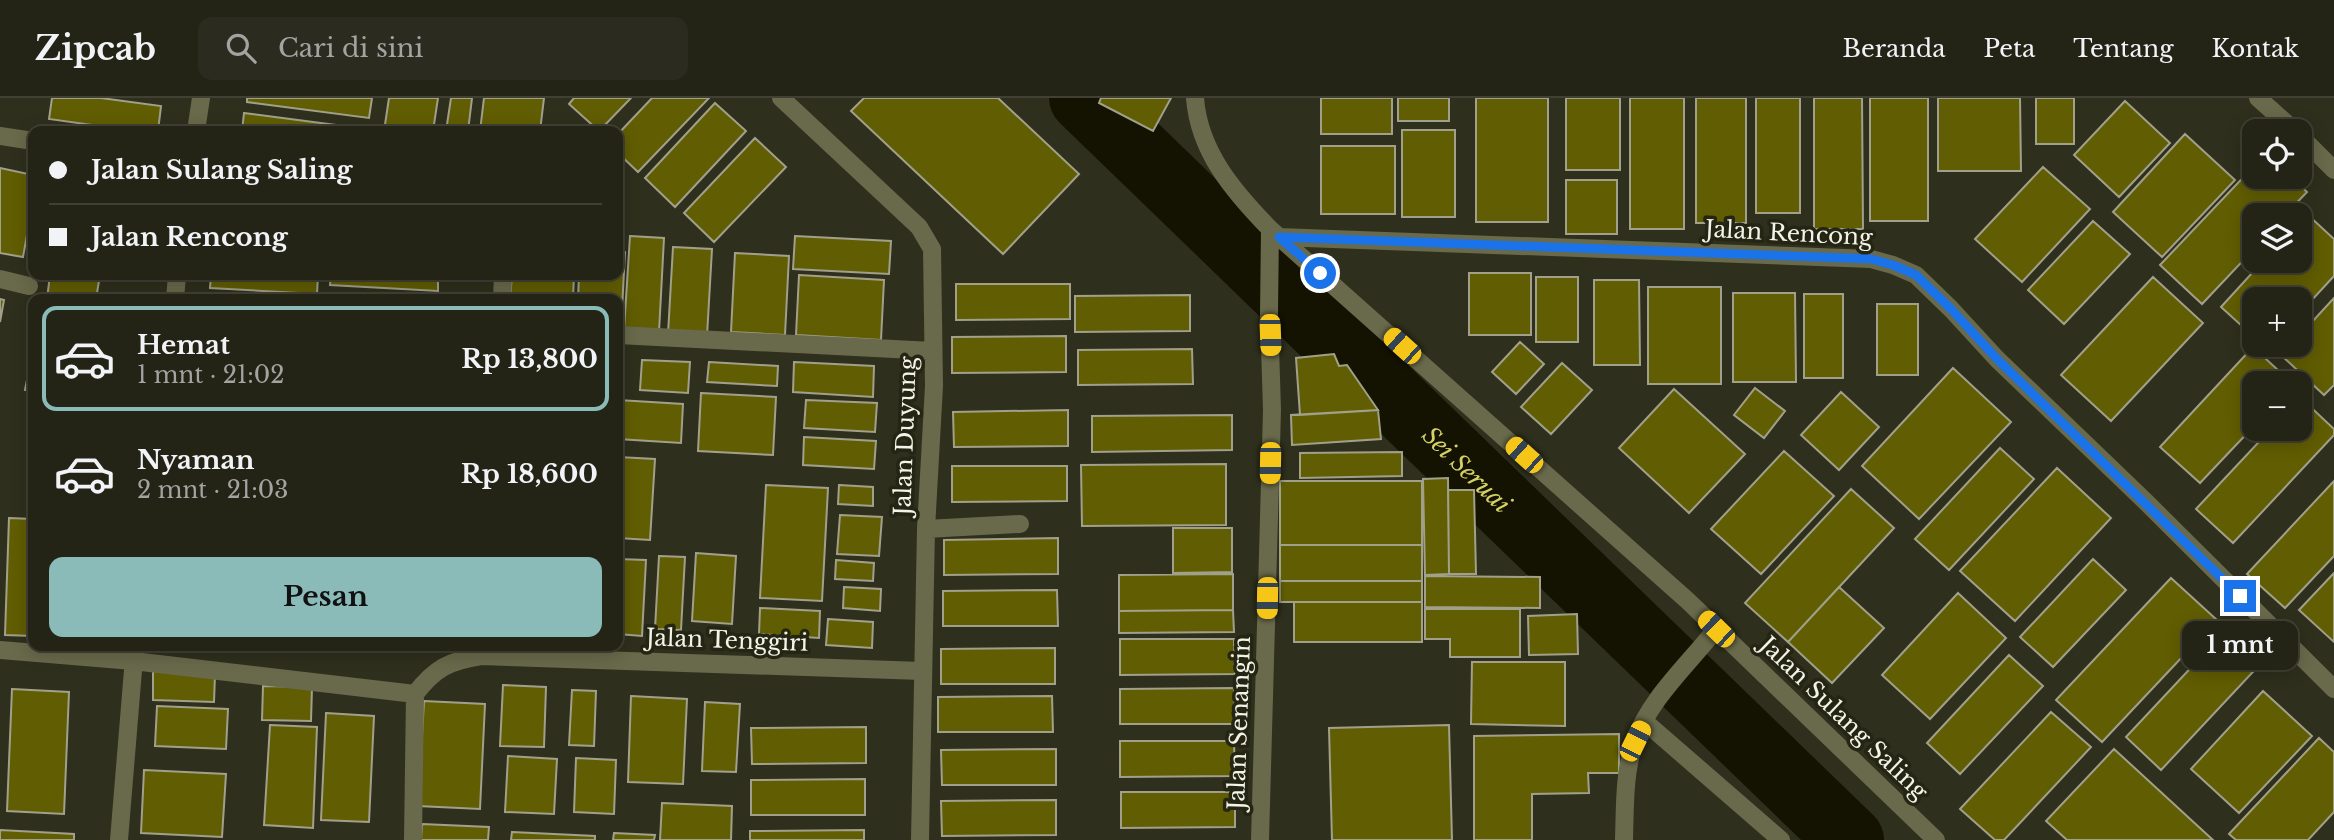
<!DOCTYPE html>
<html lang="id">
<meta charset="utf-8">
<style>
:root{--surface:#232316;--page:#2b2b1f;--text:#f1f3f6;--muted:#a3a4a1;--line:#404035;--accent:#8bbbb9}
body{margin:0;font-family:"Libre Baskerville",serif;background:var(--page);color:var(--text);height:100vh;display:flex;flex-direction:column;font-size:26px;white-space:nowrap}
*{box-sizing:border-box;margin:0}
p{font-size:23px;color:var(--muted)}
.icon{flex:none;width:38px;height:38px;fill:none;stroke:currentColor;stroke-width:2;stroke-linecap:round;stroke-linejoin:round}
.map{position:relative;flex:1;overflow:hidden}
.sheet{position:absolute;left:28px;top:196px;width:595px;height:357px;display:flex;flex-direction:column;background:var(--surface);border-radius:14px;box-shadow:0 4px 18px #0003,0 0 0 2px var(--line)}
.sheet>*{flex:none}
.hud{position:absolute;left:28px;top:28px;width:595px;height:154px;border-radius:14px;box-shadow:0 4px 18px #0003,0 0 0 2px var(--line);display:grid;align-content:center;height:154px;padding:0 21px;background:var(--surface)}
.tools{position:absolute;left:2242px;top:21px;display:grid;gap:14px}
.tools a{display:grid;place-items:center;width:70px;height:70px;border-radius:14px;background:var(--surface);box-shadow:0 4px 18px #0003,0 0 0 2px var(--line);font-size:35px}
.end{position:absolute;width:32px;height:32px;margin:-16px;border:9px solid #1a73e8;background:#fff;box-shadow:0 0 0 4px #fff}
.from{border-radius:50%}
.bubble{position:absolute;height:49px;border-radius:14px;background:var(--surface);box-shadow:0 4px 18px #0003,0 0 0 2px var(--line);font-size:23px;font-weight:700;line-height:49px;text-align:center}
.car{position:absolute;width:21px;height:42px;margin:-21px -10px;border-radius:9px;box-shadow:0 0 5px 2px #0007;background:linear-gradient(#f5c518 24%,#345 0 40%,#f5c518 0 76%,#345 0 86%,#f5c518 0)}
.hud b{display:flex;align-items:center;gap:24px;height:66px;font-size:26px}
.hud b+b{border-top:2px solid var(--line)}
.hud i{width:18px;height:18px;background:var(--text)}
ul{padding:12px 0 0;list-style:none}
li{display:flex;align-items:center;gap:21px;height:105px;margin:0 14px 10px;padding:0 7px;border:4px solid transparent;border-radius:14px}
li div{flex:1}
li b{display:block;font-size:26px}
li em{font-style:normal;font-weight:700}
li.current{border-color:var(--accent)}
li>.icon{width:63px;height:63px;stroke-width:1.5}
.action{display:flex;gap:14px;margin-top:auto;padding:14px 21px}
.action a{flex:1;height:80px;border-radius:14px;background:var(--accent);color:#111;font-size:28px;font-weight:700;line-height:80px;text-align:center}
header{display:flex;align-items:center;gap:42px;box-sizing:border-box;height:98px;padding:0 35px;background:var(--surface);border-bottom:2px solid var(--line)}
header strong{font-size:33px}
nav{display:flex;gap:38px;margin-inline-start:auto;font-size:24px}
.search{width:490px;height:63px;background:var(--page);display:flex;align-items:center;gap:18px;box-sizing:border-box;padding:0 24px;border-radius:14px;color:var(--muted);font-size:26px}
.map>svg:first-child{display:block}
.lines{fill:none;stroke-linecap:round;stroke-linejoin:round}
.river{stroke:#141200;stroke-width:68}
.building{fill:#615d02;stroke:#a0a08b;stroke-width:2}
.minor{stroke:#69694b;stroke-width:18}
.route{stroke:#1a73e8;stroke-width:9}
.labels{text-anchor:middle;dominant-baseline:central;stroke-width:7;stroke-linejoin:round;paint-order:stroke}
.street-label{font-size:23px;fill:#f3f3e8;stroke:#252514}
.water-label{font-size:24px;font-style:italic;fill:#d5d166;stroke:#252514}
</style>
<header>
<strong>Zipcab</strong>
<div class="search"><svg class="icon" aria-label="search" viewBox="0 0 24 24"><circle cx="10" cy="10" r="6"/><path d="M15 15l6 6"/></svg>Cari di sini</div>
<nav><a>Beranda</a><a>Peta</a><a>Tentang</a><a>Kontak</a></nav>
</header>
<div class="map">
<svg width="2334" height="742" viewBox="0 0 2334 742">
<rect width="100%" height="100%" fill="#2f2f1d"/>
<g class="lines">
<!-- river -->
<path class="river" id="s1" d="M 1083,0 L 1850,742"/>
</g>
<!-- building -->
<path class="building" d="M 52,0 L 101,0 L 161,8 L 158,33 L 135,33 L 49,21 Z
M 247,0 L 372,0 L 369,20 L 247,4 Z
M 389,0 L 438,0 L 433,33 L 384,33 Z
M 451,0 L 472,0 L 468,33 L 446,33 Z
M 484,0 L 544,0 L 540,33 L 480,33 Z
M 574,0 L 631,0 L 599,33 L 569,6 Z
M 652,0 L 709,0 L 638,74 L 618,55 L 618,36 Z
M 864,0 L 998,0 L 1079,76 L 1003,156 L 851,13 Z
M 1101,0 L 1171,0 L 1153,33 L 1099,5 Z
M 1321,0 L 1392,0 L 1392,36 L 1321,36 Z
M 1398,0 L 1449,0 L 1449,23 L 1398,23 Z
M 1476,0 L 1548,0 L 1548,124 L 1476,124 Z
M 1566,0 L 1620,0 L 1620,72 L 1566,72 Z
M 1630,0 L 1684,0 L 1684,131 L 1630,131 Z
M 1696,0 L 1746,0 L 1746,125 L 1696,125 Z
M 1756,0 L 1800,0 L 1800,115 L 1756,115 Z
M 1814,0 L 1862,0 L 1863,131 L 1814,131 Z
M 1870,0 L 1928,0 L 1928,123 L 1870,123 Z
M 1938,0 L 2020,0 L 2021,73 L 1938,73 Z
M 2036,0 L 2074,0 L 2074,46 L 2036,46 Z
M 2125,3 L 2170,45 L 2119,99 L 2074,57 Z
M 715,5 L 746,33 L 675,109 L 645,80 Z
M 244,15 L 366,31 L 366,33 L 242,33 Z
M 1402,32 L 1455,32 L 1455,119 L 1402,119 Z
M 2185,36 L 2235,82 L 2162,159 L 2113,114 Z
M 755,40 L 786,69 L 714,144 L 684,115 Z
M 1321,48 L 1395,48 L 1395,116 L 1321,116 Z
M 2254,68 L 2254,79 L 2291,79 L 2307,94 L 2285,117 L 2254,117 L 2254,151 L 2202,206 L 2160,167 Z
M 2043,69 L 2090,111 L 2022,184 L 1975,141 Z
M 0,70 L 33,77 L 33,104 L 23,159 L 0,155 Z
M 1566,82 L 1617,82 L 1617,136 L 1566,136 Z
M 2307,116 L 2334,141 L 2334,178 L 2300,215 L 2300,201 L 2254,201 L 2254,239 L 2221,209 L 2263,163 L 2300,163 L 2300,124 Z
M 2093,123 L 2130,156 L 2064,226 L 2028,192 Z
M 630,138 L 664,140 L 659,234 L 624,232 Z
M 795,138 L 891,143 L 889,176 L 793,171 Z
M 673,149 L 712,151 L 707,238 L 668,236 Z
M 618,153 L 625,154 L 621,231 L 618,231 L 618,201 L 578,201 L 579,177 L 618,177 Z
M 735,155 L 789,158 L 785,237 L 731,234 Z
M 1469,175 L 1531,175 L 1531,237 L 1469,237 Z
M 50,177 L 100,177 L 96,201 L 47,201 Z
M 211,177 L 318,177 L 317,196 L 210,190 Z
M 331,177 L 438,177 L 438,193 L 330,187 Z
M 512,177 L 574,177 L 573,201 L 510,201 Z
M 799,177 L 884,182 L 881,242 L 796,237 Z
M 1536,179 L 1578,179 L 1578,244 L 1536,244 Z
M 2153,179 L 2203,225 L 2111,323 L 2061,277 Z
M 1594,182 L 1639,182 L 1640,267 L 1594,267 Z
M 956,186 L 1070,186 L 1070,221 L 956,222 Z
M 1648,189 L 1721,189 L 1721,286 L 1648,286 Z
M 1733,195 L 1795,195 L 1796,284 L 1733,284 Z
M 319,196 L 415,201 L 319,201 Z
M 1804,196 L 1843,196 L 1843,280 L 1804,280 Z
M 1190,197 L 1190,233 L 1075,234 L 1075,198 Z
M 2334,200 L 2334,287 L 2324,297 L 2281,257 L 2291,247 L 2300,247 L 2300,237 Z
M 0,201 L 4,202 L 0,224 Z
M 1877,206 L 1918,206 L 1918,277 L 1877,277 Z
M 1066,238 L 1066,274 L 952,275 L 952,239 Z
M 1520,244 L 1544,266 L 1516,296 L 1492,274 Z
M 2253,249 L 2292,285 L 2254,285 L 2254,328 L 2200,385 L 2160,349 Z
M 1192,251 L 1193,286 L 1078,287 L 1078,252 Z
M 1334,256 L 1339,268 L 1347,267 L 1378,312 L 1300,317 L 1296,260 Z
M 31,262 L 33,263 L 33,293 L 25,292 Z
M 642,262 L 690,264 L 688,295 L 640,292 Z
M 709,264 L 778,268 L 777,288 L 707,284 Z
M 794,264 L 874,268 L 873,299 L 793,294 Z
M 1562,265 L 1592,292 L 1551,336 L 1521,309 Z
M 1953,270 L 2011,324 L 1919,421 L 1862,368 Z
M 1755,290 L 1785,313 L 1764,340 L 1734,317 Z
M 1674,291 L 1745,356 L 1689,415 L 1619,350 Z
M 1841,294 L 1879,329 L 1839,372 L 1801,337 Z
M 701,295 L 776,299 L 773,357 L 698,353 Z
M 2300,299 L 2334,331 L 2334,337 L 2233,445 L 2196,411 L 2271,331 L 2300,331 Z
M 618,302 L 683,306 L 681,345 L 618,341 Z
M 806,302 L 877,305 L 875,334 L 804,330 Z
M 1068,312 L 1068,348 L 954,349 L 953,314 Z
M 1378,312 L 1381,341 L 1292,347 L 1291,317 Z
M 1232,317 L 1232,352 L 1092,354 L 1092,318 Z
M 804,339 L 876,343 L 874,371 L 803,367 Z
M 2000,350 L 2034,381 L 1949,472 L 1915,441 Z
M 1784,353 L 1834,398 L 1761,476 L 1711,431 Z
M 1402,354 L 1402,378 L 1300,380 L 1300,355 Z
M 618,359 L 655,361 L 650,442 L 618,440 Z
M 1226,366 L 1226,427 L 1082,428 L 1081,367 Z
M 952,368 L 1067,368 L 1067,403 L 952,404 Z
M 2057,370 L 2111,420 L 2015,523 L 1960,473 Z
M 1448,380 L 1449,476 L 1425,477 L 1423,381 Z
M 1280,383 L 1422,383 L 1422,447 L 1280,447 Z
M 2334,383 L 2334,458 L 2285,510 L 2247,476 Z
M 766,387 L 828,390 L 822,503 L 760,500 Z
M 839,387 L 873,389 L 873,408 L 838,406 Z
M 1851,391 L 1894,430 L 1788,544 L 1745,505 Z
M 1448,392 L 1474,392 L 1476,476 L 1449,476 Z
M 840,417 L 882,419 L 879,458 L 837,456 Z
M 9,420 L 33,421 L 33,538 L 5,537 Z
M 1173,430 L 1232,430 L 1232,474 L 1173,475 Z
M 1058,440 L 1058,476 L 944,477 L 944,442 Z
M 1280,447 L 1422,447 L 1422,483 L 1280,483 Z
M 696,455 L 736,458 L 732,526 L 692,523 Z
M 659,458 L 685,459 L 681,532 L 655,531 Z
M 618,461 L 646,462 L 642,538 L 618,536 Z
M 2093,461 L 2126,492 L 2053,569 L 2020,539 Z
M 836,462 L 874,465 L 873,483 L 835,481 Z
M 2334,475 L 2334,544 L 2299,512 Z
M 1233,476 L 1233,512 L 1119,513 L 1119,477 Z
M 1425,478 L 1540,479 L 1540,510 L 1425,509 Z
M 2171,480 L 2217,522 L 2102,644 L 2056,602 Z
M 1280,483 L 1422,483 L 1422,504 L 1280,504 Z
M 844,489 L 881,491 L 880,513 L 843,510 Z
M 1839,489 L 1884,530 L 1832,585 L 1788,544 Z
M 1057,492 L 1058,528 L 943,528 L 943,493 Z
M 1958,495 L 2006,540 L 1930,621 L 1882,577 Z
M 1294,504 L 1422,504 L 1422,544 L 1294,544 Z
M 760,510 L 820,513 L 819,540 L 759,536 Z
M 1425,511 L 1520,511 L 1520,559 L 1450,559 L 1450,541 L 1425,541 Z
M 1233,512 L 1234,534 L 1119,535 L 1119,513 Z
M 1577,516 L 1578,556 L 1529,557 L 1528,518 Z
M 828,521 L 873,524 L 872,550 L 826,547 Z
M 2230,528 L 2265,561 L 2161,672 L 2126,639 Z
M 1120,541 L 1234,541 L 1235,576 L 1120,577 Z
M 234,548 L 286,548 L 286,551 Z
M 1055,550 L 1055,586 L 941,586 L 941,551 Z
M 2009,557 L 2043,588 L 1960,676 L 1927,645 Z
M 1472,564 L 1565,564 L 1565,628 L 1471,626 Z
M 153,573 L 215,576 L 214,604 L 153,602 Z
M 503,587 L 546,589 L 544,649 L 500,648 Z
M 263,588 L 312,589 L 311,623 L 262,622 Z
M 1234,590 L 1235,626 L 1120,626 L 1120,591 Z
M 12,591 L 69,594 L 64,716 L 7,713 Z
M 572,592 L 596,593 L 594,648 L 569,647 Z
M 2263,593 L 2312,638 L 2239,715 L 2191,671 Z
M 631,598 L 687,601 L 683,686 L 628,684 Z
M 1052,598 L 1053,634 L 938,634 L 938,599 Z
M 424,603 L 485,606 L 480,711 L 418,708 Z
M 705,604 L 740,606 L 736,674 L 702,673 Z
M 157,608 L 228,611 L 226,651 L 155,648 Z
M 2051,614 L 2091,649 L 2004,742 L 1995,742 L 1960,711 Z
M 326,615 L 374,618 L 369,724 L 321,722 Z
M 270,627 L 317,629 L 313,730 L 264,727 Z
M 1449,627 L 1452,742 L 1332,742 L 1329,630 Z
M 866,629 L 866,665 L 752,666 L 751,630 Z
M 1619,636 L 1619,675 L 1588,675 L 1589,695 L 1532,696 L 1532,742 L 1474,742 L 1474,638 Z
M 2319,640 L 2334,654 L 2334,714 L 2308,742 L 2236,742 L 2229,736 Z
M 1120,643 L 1234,643 L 1235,678 L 1120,679 Z
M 1056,651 L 1056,687 L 942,687 L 941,652 Z
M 2114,651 L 2213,742 L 2067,742 L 2046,723 Z
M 508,658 L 557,661 L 554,716 L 505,714 Z
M 576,660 L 616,662 L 614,716 L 574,714 Z
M 144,672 L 226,676 L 222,739 L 141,735 Z
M 865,681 L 865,717 L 751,717 L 751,682 Z
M 1121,694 L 1235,694 L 1235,729 L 1121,730 Z
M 1056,702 L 1056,737 L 942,738 L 941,703 Z
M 662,705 L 732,708 L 731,742 L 660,742 Z
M 422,726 L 489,729 L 488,742 L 421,742 Z
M 0,732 L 74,736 L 74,742 L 0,742 Z
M 864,732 L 864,742 L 750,742 L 750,733 Z
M 512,734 L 595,738 L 595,742 L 511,742 Z
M 614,735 L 655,737 L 654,742 L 613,742 Z"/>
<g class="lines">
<!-- minor -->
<path class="minor" d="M 781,0 L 919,129 L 932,151 L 934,288 L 926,431 L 920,742
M 1195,0 C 1199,54 1234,94 1270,131 L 1688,503 L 1936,742
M 2258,0 L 2295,33
M 196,33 L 201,0
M 0,38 L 33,43
M 2300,38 L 2334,72
M 1279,139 L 1871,161 L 1893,167 L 1916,177 L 1951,211 L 1997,261 L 2146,404 L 2334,591
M 0,181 L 29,188
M 175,201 L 177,177
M 502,201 L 503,177
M 618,237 L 933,253
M 926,431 L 1020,426
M 0,552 L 133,563 L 415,596 C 435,570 449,563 481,558 L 922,573
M 1644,623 L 1781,742
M 119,742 L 135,548
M 413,742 L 415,596
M 1260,742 L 1272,312 L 1269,216 L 1270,131
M 1624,742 C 1625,709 1624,676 1634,645 C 1649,601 1688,567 1716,531"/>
</g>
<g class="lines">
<!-- route -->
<path class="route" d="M 1320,175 L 1279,139 L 1871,161 L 1893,167 L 1916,177 L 1951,211 L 1997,261 L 2240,498"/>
</g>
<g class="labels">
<!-- street labels -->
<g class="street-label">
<text transform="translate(1789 135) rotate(3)">Jalan Rencong</text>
<text transform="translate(905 338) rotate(-88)">Jalan Duyung</text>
<text transform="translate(727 542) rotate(2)">Jalan Tenggiri</text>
<text transform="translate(1844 620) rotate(44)">Jalan Sulang Saling</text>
<text transform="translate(1239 625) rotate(-88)">Jalan Senangin</text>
</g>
<!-- water labels -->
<g class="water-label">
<text stroke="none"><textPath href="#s1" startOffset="534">Sei Seruai</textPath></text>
</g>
</g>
</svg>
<div class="tools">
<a><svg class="icon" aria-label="locate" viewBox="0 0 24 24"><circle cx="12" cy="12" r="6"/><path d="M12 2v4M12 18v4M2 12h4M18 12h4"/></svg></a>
<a><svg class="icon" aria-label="layers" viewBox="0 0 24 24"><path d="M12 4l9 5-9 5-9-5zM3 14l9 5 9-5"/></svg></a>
<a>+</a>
<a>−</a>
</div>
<i class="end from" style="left:1320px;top:175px"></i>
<i class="end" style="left:2240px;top:498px"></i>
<div class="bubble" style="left:2182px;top:523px;width:116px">1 mnt</div>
<i class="car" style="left:1270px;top:237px;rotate:178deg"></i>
<i class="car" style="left:1402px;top:248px;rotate:312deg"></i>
<i class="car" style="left:1524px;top:357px;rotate:312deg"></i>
<i class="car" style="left:1270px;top:365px;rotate:181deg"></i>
<i class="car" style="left:1267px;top:500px;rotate:181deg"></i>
<i class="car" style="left:1716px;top:531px;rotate:314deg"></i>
<i class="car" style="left:1635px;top:643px;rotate:26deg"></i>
<div class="hud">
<b><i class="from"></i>Jalan Sulang Saling</b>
<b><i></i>Jalan Rencong</b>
</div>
<section class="sheet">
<ul>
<li class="current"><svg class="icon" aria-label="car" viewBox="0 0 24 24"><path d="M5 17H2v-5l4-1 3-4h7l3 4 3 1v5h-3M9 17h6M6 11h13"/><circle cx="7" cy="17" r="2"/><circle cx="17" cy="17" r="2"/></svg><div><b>Hemat</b><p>1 mnt · 21:02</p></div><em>Rp 13,800</em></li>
<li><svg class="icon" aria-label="car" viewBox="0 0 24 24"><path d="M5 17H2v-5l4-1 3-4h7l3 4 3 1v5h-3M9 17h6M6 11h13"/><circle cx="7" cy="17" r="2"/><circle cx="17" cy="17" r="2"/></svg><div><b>Nyaman</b><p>2 mnt · 21:03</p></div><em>Rp 18,600</em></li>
</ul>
<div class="action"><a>Pesan</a></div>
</section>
</div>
